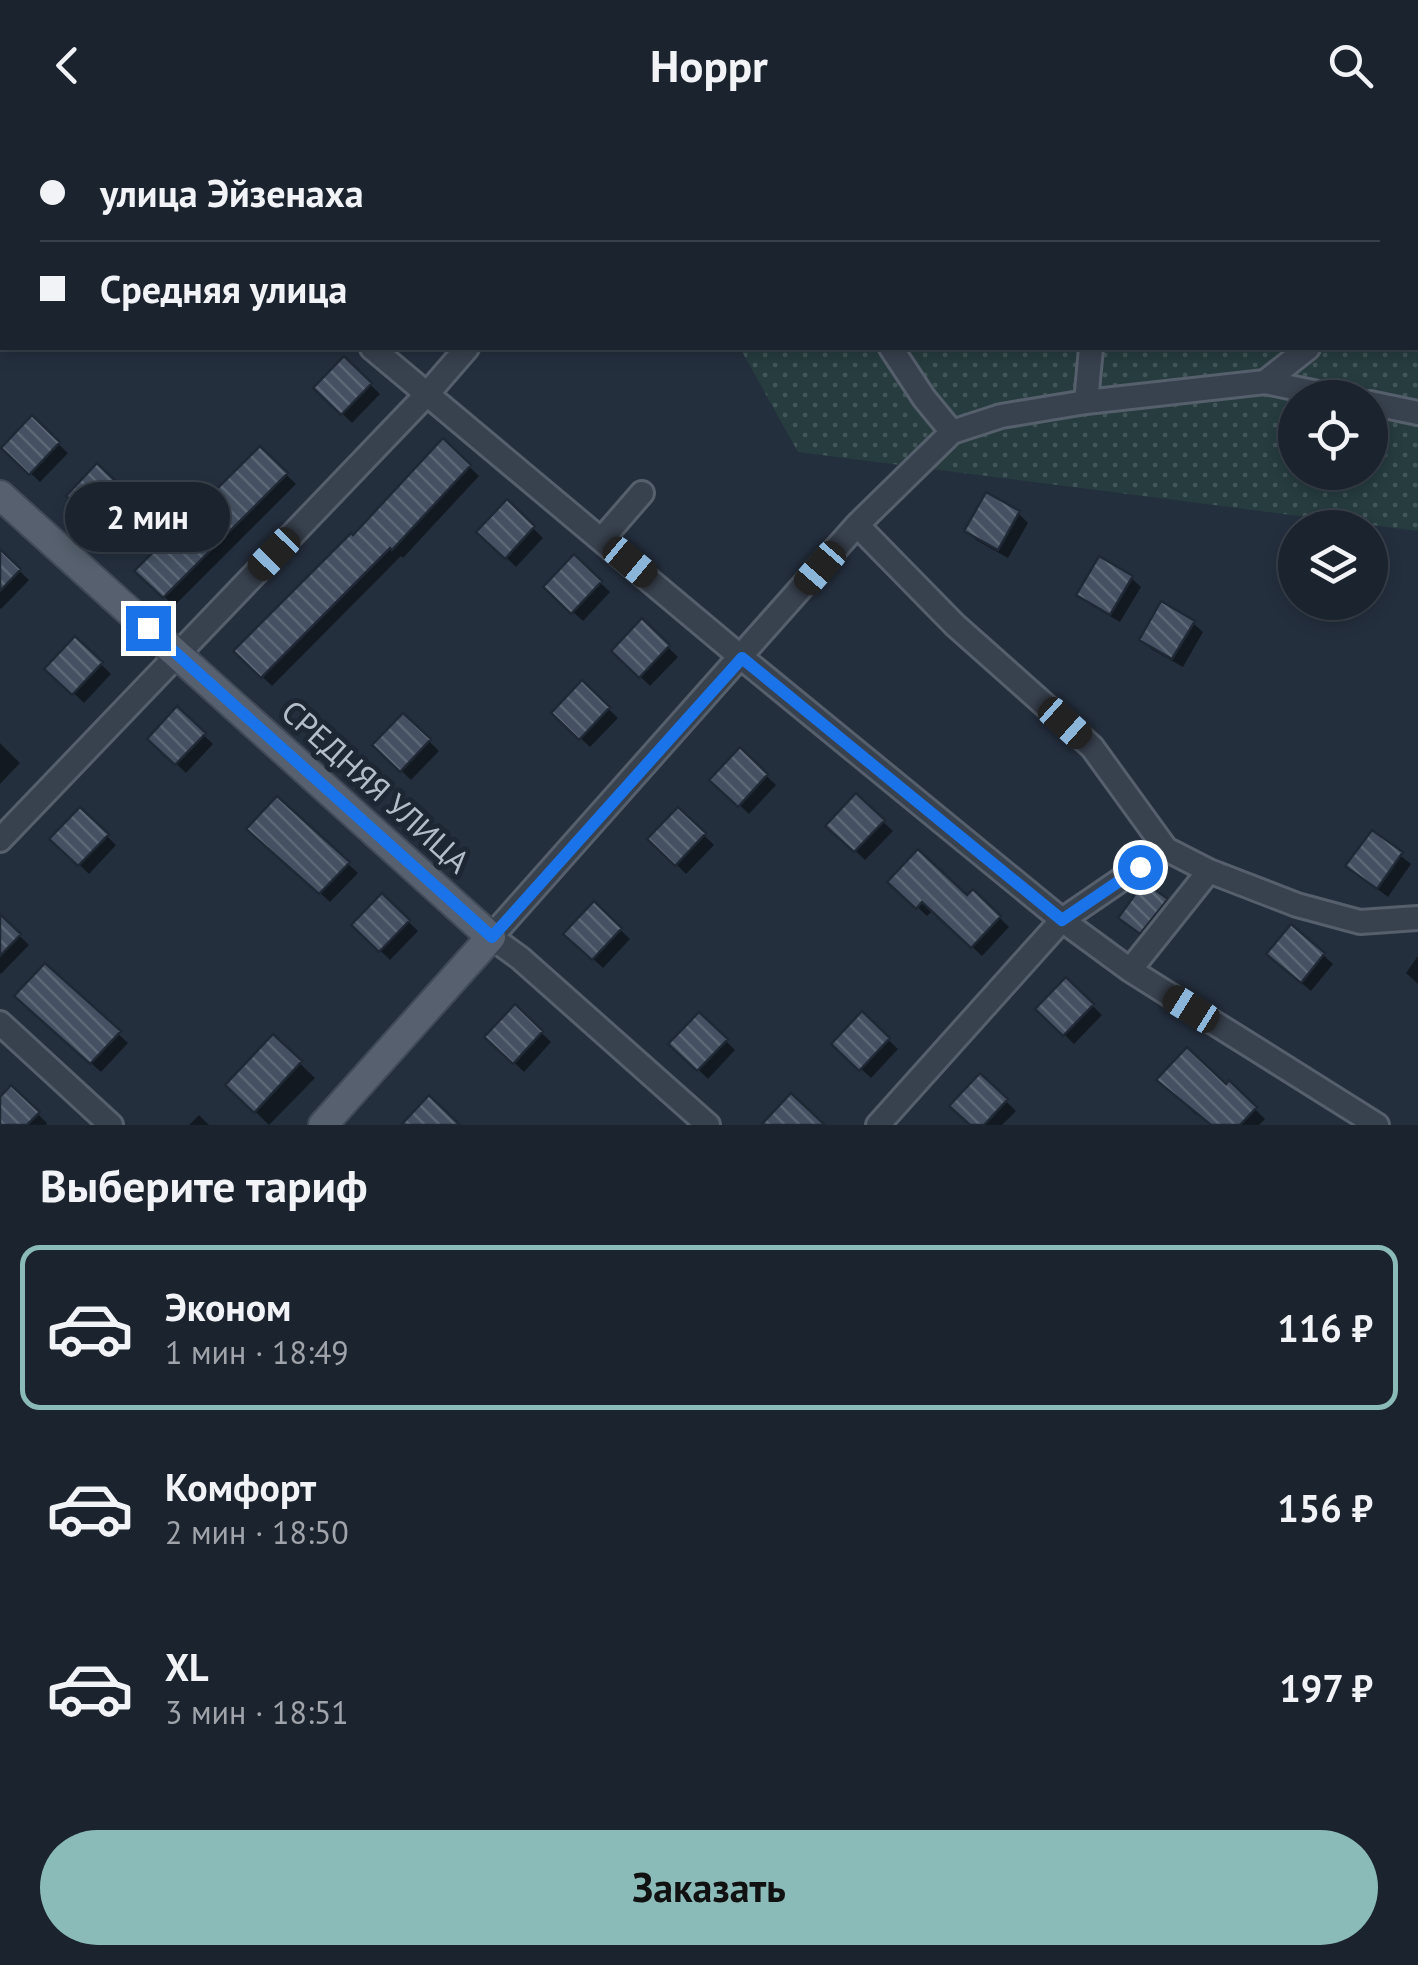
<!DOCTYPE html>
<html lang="ru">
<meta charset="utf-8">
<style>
:root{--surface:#1b232e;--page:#282f3a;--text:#f1f3f6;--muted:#a0a4aa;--line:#39404a;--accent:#8bbbb9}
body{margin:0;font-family:"PT Sans",sans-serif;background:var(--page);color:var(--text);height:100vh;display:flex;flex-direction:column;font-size:38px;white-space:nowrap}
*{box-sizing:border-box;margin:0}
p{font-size:32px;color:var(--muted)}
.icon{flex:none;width:55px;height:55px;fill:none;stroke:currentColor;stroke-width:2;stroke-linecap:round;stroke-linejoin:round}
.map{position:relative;height:995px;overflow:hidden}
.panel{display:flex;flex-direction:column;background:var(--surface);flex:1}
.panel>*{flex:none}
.banner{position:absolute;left:0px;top:0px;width:1420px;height:220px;box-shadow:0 5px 15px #0003,0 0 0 2px var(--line);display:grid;align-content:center;height:220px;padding:0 40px;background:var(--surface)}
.controls{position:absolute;left:1278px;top:250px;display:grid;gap:20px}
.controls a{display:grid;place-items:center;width:110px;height:110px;border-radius:50%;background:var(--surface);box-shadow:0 5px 15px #0003,0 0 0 2px var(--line);font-size:50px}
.end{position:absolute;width:45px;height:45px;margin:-22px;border:12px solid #1a73e8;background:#fff;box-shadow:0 0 0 5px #fff}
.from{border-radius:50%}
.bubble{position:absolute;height:70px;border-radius:35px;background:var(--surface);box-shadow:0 5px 15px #0003,0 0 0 2px var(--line);font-size:32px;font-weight:700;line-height:70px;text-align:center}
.car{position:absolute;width:30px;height:60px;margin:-30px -15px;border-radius:12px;box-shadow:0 0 8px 2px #0007;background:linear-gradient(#222 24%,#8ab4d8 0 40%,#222 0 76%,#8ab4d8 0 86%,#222 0)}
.banner b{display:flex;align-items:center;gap:35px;height:95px;font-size:38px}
.banner b+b{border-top:2px solid var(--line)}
.banner i{width:25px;height:25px;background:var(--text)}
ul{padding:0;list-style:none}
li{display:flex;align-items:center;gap:30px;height:165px;margin:0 20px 15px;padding:0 20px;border:5px solid transparent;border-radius:20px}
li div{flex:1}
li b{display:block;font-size:38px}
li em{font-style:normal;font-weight:700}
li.selected{border-color:var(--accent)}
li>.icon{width:90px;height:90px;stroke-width:1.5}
h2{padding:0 40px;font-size:45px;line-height:120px}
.action{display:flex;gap:20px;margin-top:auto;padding:20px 40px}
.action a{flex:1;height:115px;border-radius:60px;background:var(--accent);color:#111;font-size:40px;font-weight:700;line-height:115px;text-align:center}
header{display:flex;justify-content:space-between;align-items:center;height:130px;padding:0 40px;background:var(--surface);font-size:45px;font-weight:700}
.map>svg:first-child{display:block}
.garden{fill:url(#garden-dots);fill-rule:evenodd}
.shadow{fill:#0007}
.building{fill:url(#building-back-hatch);stroke:#1f2835;stroke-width:2.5}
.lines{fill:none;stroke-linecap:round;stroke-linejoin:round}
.minor-casing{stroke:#565f6c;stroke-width:28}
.major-casing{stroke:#414a57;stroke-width:32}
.minor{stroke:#38414e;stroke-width:22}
.major{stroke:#56606e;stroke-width:28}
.route{stroke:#1a73e8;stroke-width:12}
.labels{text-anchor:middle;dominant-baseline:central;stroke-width:10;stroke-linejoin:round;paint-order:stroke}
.street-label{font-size:32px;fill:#b4bcc9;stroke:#1d2633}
</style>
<header><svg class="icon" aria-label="back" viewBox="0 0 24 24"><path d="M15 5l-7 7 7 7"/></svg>Hoppr<svg class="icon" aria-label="search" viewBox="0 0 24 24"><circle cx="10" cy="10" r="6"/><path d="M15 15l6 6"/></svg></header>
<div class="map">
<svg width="1418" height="995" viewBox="0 0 1418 995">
<defs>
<pattern id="garden-dots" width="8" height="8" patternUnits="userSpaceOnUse" patternTransform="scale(2.5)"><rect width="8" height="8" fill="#263c3f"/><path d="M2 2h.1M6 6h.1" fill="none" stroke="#435659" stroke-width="1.8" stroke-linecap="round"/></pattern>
<pattern id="building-back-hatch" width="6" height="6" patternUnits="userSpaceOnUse" patternTransform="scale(2.5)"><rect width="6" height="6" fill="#455162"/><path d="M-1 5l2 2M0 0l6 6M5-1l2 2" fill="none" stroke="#5d6877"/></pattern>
</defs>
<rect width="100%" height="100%" fill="#242f3e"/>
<!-- garden -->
<path class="garden" d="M 737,0 L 1418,0 L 1418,401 L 798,322 L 740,218 L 1418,218 L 1418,2 L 737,2 ZM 1295,268 L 1370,268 L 1370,342 L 1295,342 Z"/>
<!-- shadow -->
<path class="shadow" d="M 215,0 L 292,0 L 295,2 L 213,2 Z
M 561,0 L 591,0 L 593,2 L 559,2 Z
M 344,229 L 380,264 L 352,293 L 316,258 Z
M 32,289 L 68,323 L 40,352 L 4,318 Z
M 443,312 L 479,346 L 403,428 L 401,426 L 272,556 L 236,521 L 353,408 Z
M 260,319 L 296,354 L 174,476 L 138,441 Z
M 97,337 L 133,371 L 106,400 L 70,366 Z
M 507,373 L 543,408 L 516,437 L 480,402 Z
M 1018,383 L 1028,393 L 1008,428 L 976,410 L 967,400 Z
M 0,422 L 29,450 L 1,479 L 0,478 Z
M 574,428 L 610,462 L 583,491 L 546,457 Z
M 1131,448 L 1141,457 L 1120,492 L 1089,474 L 1079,464 Z
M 642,492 L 678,527 L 650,556 L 614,521 Z
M 1193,493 L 1203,502 L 1183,537 L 1151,519 L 1142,509 Z
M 75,509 L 111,544 L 84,573 L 48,538 Z
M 582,554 L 618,588 L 590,617 L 554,583 Z
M 177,580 L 213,614 L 186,643 L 150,609 Z
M 403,586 L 439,621 L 411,650 L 375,615 Z
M 0,613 L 20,633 L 0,654 Z
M 740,621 L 776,655 L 749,684 L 713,650 Z
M 856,666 L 893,701 L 865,730 L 829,695 Z
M 277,669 L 358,743 L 330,772 L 259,708 Z
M 80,680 L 116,715 L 89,744 L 53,709 Z
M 678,680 L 714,715 L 686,744 L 651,709 Z
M 1372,703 L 1411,734 L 1388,767 L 1358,745 Z
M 891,752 L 967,769 L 973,762 L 1009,797 L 982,826 L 933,780 L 927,786 Z
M 382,766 L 418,801 L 390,830 L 354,795 Z
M 1166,771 L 1176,780 L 1150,812 L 1121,788 Z
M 594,774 L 630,809 L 603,838 L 566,803 Z
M 0,787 L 29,815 L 1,844 L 0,843 Z
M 1323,825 L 1333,834 L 1311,861 L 1279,834 Z
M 1418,826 L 1418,854 L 1406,843 Z
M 45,837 L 128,913 L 101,942 L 27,876 Z
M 1066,850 L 1102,885 L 1074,914 L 1038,879 Z
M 515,878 L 551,912 L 524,942 L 488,907 Z
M 699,885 L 735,920 L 708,949 L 672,914 Z
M 862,885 L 898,919 L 871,948 L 834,914 Z
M 273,908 L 315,948 L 269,995 L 228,955 Z
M 980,946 L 1016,981 L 1002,995 L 973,995 Z
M 1160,950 L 1226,957 L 1229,954 L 1265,989 L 1259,995 L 1213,995 L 1199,981 L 1196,985 Z
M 11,958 L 47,993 L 46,995 L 0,995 L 0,970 Z
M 199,985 L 209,995 L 189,995 Z"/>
<!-- building -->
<path class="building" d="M 344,226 L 372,253 L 341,285 L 313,258 Z
M 32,285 L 60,312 L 29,345 L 1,318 Z
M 443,308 L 471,335 L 392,420 L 390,418 L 261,548 L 233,521 L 351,403 L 353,405 Z
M 260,316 L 288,343 L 163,468 L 134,441 Z
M 97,333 L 125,360 L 95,392 L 66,366 Z
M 986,362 L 1020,381 L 998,420 L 964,401 Z
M 507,369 L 535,396 L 505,429 L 476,402 Z
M 0,419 L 21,439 L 0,461 Z
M 574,424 L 602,451 L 571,484 L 543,457 Z
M 1099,426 L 1133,446 L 1110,485 L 1076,465 Z
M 1161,471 L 1195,491 L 1172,529 L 1139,510 Z
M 642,488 L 670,515 L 639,548 L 611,521 Z
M 75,506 L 103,532 L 72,565 L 44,539 Z
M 582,550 L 610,577 L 579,610 L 551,583 Z
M 177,576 L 206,603 L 175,635 L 147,609 Z
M 403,583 L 431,609 L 400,642 L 372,615 Z
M 740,617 L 768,644 L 738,677 L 709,650 Z
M 856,663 L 885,690 L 854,722 L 825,696 Z
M 277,666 L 350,732 L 319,764 L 246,699 Z
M 80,677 L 109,704 L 78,736 L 49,709 Z
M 678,677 L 706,703 L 675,736 L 647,709 Z
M 1372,700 L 1403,722 L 1377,759 L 1345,736 Z
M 918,719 L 967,765 L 973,759 L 1001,786 L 971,818 L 922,772 L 916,779 L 887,752 Z
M 1144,752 L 1168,769 L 1140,804 L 1118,788 Z
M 382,763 L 410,790 L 379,822 L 351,795 Z
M 594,771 L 622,798 L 592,830 L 563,804 Z
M 0,784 L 21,804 L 0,826 Z
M 1291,794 L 1325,823 L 1301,853 L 1266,824 Z
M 45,833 L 121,901 L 90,934 L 14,866 Z
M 1066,847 L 1094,874 L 1063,906 L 1035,879 Z
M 515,874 L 543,901 L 513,934 L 484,907 Z
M 862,881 L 890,908 L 859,941 L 831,914 Z
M 699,882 L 728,909 L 697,941 L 668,914 Z
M 273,904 L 302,931 L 254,983 L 225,955 Z
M 1187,917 L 1226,954 L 1229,950 L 1257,977 L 1240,995 L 1211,995 L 1156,950 Z
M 980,943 L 1008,969 L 984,995 L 970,995 L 949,976 Z
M 11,955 L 40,982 L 27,995 L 0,995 L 0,967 Z
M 791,963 L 825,995 L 761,995 Z
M 429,965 L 460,995 L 401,995 Z"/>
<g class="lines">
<defs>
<path id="minor" d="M 109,0 L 110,2
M 648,2 L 650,0
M 890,2 L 890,0
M 1112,2 L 1113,0
M 1330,2 L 1330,0
M 1418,22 L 1418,21
M 0,106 L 2,104
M 372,218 L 742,528 L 1062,790 L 1130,840 L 1377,995
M 891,218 L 924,268 L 952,302
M 1265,252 L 1342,268
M 1086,272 L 1091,218
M 1370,273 L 1418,283
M 857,395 L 955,495 L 1092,617 L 1166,719 L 1209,741 L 1297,775 L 1360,792 L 1418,788
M 602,409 L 642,363
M 0,710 L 428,263 L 467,218
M 1130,840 L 1209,741
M 0,893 L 111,995
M 708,995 L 520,828 L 491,807 L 857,395 L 952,302 L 1001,286 L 1086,272 L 1265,252 L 1308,218
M 878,995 L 1062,790 L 1166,719"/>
<path id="major" d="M 0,365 L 491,807 L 323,995"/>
</defs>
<!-- minor casing -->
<use href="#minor" class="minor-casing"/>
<!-- major casing -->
<use href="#major" class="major-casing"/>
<!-- minor -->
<use href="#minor" class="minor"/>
<!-- major -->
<use href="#major" class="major"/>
</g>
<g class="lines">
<!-- route -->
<path class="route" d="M 148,498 L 492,807 L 742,528 L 1062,790 L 1140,737"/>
</g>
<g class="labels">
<!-- street labels -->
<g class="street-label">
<text transform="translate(376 656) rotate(42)">СРЕДНЯЯ УЛИЦА</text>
</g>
</g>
</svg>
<div class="controls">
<a><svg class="icon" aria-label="locate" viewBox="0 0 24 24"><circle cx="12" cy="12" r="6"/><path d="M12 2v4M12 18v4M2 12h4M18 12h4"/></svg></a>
<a><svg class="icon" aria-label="layers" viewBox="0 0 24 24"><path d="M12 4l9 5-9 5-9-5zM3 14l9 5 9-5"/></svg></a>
</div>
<i class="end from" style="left:1140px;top:737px"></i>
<i class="end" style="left:148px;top:498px"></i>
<div class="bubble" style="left:65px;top:352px;width:165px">2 мин</div>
<i class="car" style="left:274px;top:424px;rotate:224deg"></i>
<i class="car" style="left:630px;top:432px;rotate:130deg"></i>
<i class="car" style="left:820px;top:438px;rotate:221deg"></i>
<i class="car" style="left:1065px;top:593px;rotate:132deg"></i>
<i class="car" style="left:1191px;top:879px;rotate:302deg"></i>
<div class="banner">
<b><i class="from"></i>улица Эйзенаха</b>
<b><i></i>Средняя улица</b>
</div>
</div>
<section class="panel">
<h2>Выберите тариф</h2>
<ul>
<li class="selected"><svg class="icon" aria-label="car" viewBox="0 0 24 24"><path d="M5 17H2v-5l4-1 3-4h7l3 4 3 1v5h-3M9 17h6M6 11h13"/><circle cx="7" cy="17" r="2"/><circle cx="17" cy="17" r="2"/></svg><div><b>Эконом</b><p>1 мин · 18:49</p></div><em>116 ₽</em></li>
<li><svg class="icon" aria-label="car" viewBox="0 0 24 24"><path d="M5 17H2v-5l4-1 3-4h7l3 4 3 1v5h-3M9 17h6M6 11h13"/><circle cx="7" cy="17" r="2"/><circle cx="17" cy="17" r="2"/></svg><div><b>Комфорт</b><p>2 мин · 18:50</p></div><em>156 ₽</em></li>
<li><svg class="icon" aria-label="car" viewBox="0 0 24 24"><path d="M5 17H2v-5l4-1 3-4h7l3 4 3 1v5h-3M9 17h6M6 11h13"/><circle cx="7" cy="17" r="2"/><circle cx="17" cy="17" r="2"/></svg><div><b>XL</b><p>3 мин · 18:51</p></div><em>197 ₽</em></li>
</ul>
<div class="action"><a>Заказать</a></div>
</section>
